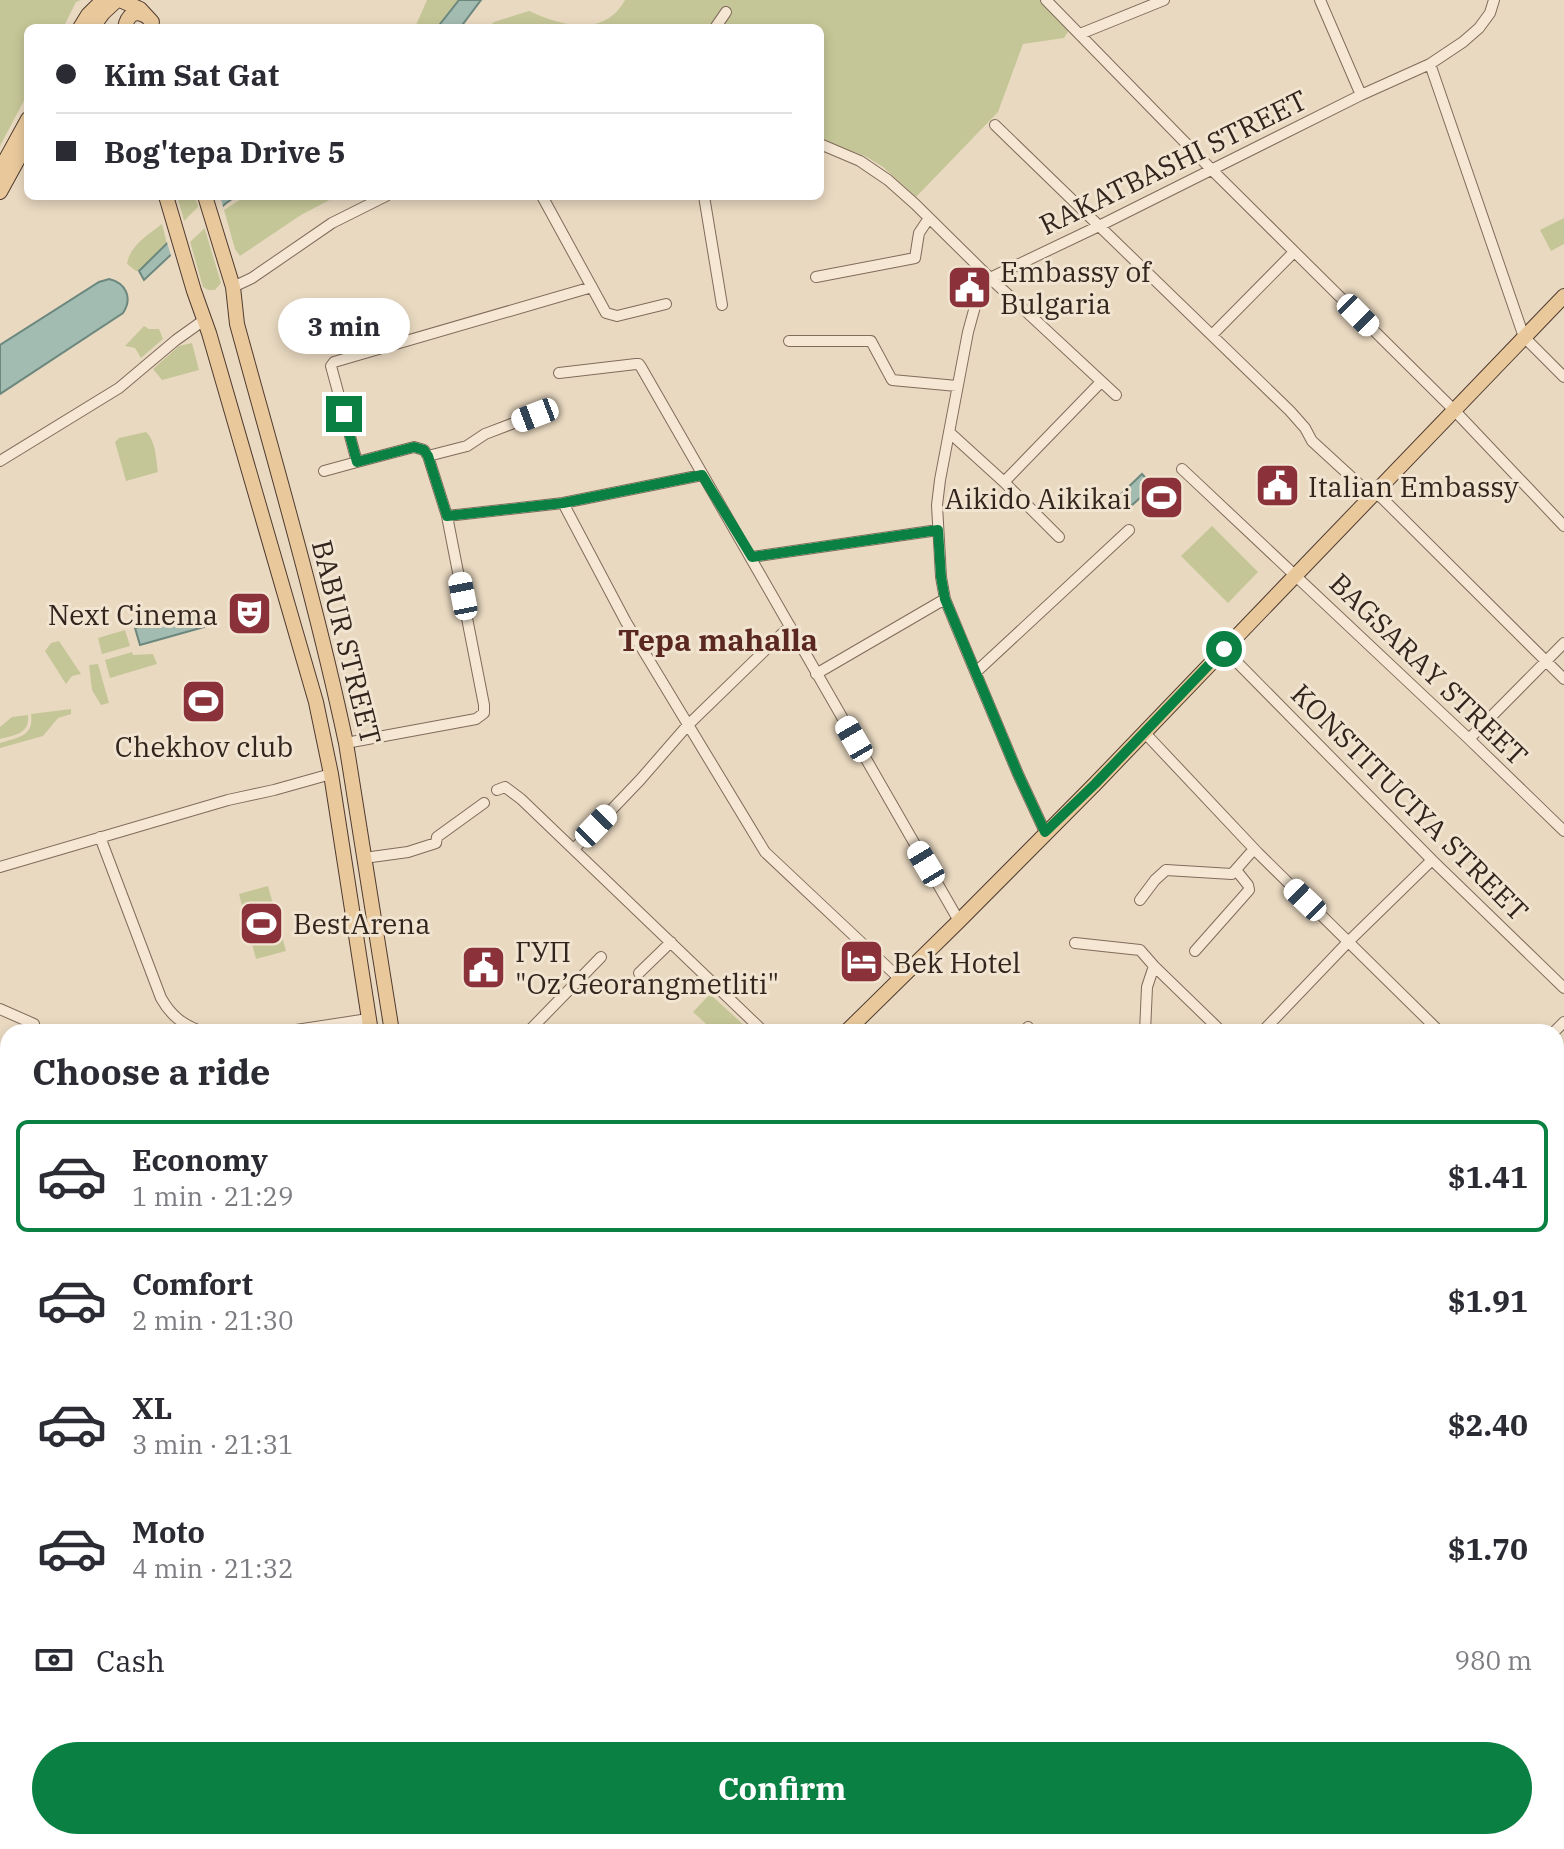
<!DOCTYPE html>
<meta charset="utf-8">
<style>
:root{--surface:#fff;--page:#f7f7f7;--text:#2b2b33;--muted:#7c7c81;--line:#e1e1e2;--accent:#0b8043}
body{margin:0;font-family:"IBM Plex Serif",serif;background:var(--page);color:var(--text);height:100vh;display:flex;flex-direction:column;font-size:30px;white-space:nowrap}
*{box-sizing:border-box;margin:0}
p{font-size:26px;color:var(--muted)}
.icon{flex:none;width:44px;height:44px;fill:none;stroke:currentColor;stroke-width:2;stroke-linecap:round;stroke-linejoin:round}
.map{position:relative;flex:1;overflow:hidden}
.drawer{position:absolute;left:0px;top:1024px;width:1564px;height:826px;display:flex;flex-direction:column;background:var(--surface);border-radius:24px 24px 0 0;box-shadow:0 4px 12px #0003}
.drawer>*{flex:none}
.guide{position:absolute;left:24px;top:24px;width:800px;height:176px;border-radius:12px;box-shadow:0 4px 12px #0003;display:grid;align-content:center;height:176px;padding:0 32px;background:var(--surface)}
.end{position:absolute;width:36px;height:36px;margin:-18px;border:10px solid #0b8043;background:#fff;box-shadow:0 0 0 4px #fff}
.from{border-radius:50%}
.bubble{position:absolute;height:56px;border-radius:28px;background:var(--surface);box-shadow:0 4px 12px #0003;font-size:26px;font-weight:800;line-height:56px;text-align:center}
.car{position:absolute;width:24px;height:48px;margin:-24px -12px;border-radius:10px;box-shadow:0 0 6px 2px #0007;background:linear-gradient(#fff 24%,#345 0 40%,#fff 0 76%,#345 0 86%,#fff 0)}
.guide b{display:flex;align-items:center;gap:28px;height:76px;font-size:30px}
.guide b+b{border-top:2px solid var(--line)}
.guide i{width:20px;height:20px;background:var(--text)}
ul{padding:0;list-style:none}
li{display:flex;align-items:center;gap:24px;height:112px;margin:0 16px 12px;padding:0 16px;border:4px solid transparent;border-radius:12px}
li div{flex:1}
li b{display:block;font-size:30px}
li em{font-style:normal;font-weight:800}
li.on{border-color:var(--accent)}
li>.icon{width:72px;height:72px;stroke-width:1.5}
h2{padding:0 32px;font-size:36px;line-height:96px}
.pay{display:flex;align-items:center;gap:20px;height:88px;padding:0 32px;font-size:30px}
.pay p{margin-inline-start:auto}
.action{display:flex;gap:16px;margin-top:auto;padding:16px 32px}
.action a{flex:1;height:92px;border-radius:48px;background:var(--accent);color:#fff;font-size:32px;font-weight:800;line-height:92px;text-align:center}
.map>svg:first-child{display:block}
.green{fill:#c5c697}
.water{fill:#a3bcb2;stroke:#6c887e;stroke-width:2}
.pier{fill:#e9d9c1}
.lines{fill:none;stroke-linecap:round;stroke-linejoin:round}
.minor-casing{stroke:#816b5b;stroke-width:12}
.major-casing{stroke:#4f3a2f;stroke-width:16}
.minor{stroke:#f5e7d3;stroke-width:10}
.major{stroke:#e9c99c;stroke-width:14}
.route{stroke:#0b8043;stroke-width:10}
.labels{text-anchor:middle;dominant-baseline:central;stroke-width:6;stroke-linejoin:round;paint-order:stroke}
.street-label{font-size:28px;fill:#32251d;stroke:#f1e4d0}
.poi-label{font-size:28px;fill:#32251d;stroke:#f1e4d0;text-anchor:start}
.neighbourhood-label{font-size:30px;font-weight:bold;fill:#5a2721;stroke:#f1e4d0}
</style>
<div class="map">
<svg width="1564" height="1849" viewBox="0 0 1564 1849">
<rect width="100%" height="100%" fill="#e9d9c1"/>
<!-- green -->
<path class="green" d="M 0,0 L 81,0 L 76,2 L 63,28 L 28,28 L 28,93 L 0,146 Z
M 427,0 L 459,0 L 437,28 L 409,28 L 416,25 Z
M 625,0 L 1041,0 L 1070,29 L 1064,38 L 1023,44 L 998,112 L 916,197 L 883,167 L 865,156 L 820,140 L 820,28 L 487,28 L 494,22 L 529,11 C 562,26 604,38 625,0 Z
M 177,196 L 195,196 L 221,283 L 215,290 L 208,290 L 203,287 Z
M 246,196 L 337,196 L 301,215 L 240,256 L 235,249 L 224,210 Z
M 1564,218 L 1564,244 L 1551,251 L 1540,230 Z
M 162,224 L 167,244 L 139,271 L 136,271 L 127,264 C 130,245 148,235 162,224 Z
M 144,326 L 149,329 L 159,329 L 163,339 L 141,358 L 135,348 L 125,346 Z
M 192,343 L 199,370 L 162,380 L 153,369 L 179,346 Z
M 146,432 C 156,441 156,459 158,472 L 126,481 L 115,442 L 119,438 Z
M 1212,526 L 1258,572 L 1228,603 L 1181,556 Z
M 125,630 L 130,646 L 102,654 L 98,638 Z
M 59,641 L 81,674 L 72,676 L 66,684 L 45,651 L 51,643 Z
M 132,652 L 133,655 L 153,654 L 157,664 L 110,678 L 105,660 Z
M 98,664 L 109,703 L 101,705 L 92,690 L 89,665 Z
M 71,709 L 71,714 L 58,718 L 43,736 L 0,748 L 0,743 C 18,737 34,737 31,714 Z
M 28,715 C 30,734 15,735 0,739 L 0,727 L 12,717 Z
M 268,886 L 286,951 L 256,959 L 239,894 Z
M 710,994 L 748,1029 L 745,1032 L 715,1032 L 693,1012 Z
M 545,1842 L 985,1842 L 983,1849 L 547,1849 Z"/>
<!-- water -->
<path class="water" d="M 459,0 L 481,0 L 460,28 L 437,28 Z
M 215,196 L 236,196 L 225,204 L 144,280 L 139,271 Z
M 109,279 C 126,283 133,298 123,313 L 0,394 L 0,345 L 99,282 Z
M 1142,474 L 1153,486 L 1131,506 L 1120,495 Z
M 199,610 L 204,627 L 140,645 L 135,628 Z"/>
<!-- pier -->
<path class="pier" d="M 209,196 L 220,196 L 224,210 L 172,259 L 166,239 Z"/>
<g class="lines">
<defs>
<path id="minor" d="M 1046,0 L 1211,169 L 1454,410 L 1564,526
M 1320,0 L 1361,95
M 715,28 L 726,12
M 1080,34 L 1164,0
M 1430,64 L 1524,337 L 1564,377
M 995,125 L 1290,411 L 1305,428 L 1312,441 L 1361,486 L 1382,498 L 1564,679
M 820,144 L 860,161 L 888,180 L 915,204 L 990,278 L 1116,395
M 542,196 L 606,313 L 617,316 L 666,304
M 704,196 L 722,305
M 816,277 L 915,258 L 919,233 L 929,218
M 233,287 L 252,278 L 332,223 L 386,196
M 1212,335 L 1294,252
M 789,341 L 871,341 L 892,380 L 957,386
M 559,373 L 636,364 L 639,364 L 641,367 L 959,921
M 949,432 L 1004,482 L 1059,537
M 428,456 L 467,446 L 485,434 L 535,415
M 0,461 L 119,388 L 176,340 L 204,320
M 1182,469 L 1469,739 L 1564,831
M 324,471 L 357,462
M 1004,482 L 1101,382
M 563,503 L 626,622 L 765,852 L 900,979
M 447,516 L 563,503 L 702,475
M 752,557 L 938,530
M 1224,649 L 1432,860 L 1564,988
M 976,672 L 1129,530
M 816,674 L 945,599
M 1144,732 L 1258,853 L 1440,1032
M 1469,739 L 1564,643
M 346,743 L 476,719 L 484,713 L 484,705 L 447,516 L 428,456 L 424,450 L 414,447 L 357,462 L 331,366 L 334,362 L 592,287
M 497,790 L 505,787 L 521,799 L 764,1032
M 1045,832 L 1018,774 L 959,633 L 945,599 L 941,577 L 937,505 L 940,480 L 968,332 L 979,292 L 983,284 L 990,278 L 1099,226 L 1361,95 L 1430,64 L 1463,42 L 1479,28 L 1490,13 L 1494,0
M 100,837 L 161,998 C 171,1016 183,1025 203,1032
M 574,849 L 640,780 L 687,726 L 790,626
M 364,858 L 408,852 L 436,843 L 437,837 L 484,803
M 0,867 L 228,800 L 274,790 L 331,774
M 1140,900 L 1155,880 L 1166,870 L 1232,874 L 1254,849
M 1075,943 L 1140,950 L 1154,966 L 1147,987 L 1145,1032
M 1195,951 L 1249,890 L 1248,885 L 1236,870
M 1154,966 L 1222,1032
M 639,973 L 671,942
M 0,1009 L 34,1024
M 283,1032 L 368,1019
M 528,1032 L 601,957
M 1024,1032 L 1028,1027
M 1262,1032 L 1348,942 L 1432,860
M 1554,1032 L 1564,1022
M 0,1129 L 8,1134
M 1556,1147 L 1564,1155
M 0,1186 L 8,1173
M 0,1337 L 8,1335
M 0,1352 L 8,1379
M 1556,1367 L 1564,1375
M 0,1447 L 8,1445
M 0,1571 L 8,1569
M 1556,1623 L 1564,1632
M 0,1668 L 8,1666
M 1556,1801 L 1564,1794
M 251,1842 L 253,1849
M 23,1849 L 47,1842
M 1057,1849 L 1064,1842
M 1498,1849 L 1506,1842"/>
<path id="major" d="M 120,0 L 140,9 L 152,22
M 80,28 L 88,15 L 102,1
M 92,28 L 103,13 L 117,0
M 125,28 C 127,16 134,9 146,16
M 0,170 L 28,119
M 0,192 L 28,141
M 166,196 L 194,291 L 209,333 L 316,702 L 331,774 L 371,1032
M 205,196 L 233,287 L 237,324 C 275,463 316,602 346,743 L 392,1032
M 846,1032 L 959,921 L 1095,784 L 1564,296
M 0,1266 L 8,1270
M 1556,1473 L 1564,1468
M 1556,1508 L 1564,1503
M 501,1842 L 504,1849
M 522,1842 L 525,1849
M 1109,1842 L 1116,1849
M 1123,1842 L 1130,1849
M 1200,1849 L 1206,1842
M 1237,1849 L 1243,1842"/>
</defs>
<!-- minor casing -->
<use href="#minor" class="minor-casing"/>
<!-- major casing -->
<use href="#major" class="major-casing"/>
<!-- minor -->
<use href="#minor" class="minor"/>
<!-- major -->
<use href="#major" class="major"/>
</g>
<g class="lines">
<!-- route -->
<path class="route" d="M 344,414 L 357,462 L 414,447 L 424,450 L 428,456 L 447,516 L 563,503 L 702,475 L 752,557 L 938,530 L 941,577 L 945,599 L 1018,774 L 1045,832 L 1095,784 L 1224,649"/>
</g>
<!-- icons -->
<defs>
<symbol id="civic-square" viewBox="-11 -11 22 22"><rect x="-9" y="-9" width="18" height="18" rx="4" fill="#8a313a" stroke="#f1e4d0"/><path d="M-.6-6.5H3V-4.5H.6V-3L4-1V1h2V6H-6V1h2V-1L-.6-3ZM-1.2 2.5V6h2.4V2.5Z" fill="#fff"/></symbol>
<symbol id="stadium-square" viewBox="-11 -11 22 22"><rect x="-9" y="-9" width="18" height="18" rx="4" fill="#8a313a" stroke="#f1e4d0"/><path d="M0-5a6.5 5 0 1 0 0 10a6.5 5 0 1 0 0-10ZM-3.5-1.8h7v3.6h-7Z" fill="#fff"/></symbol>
<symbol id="theatre-square" viewBox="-11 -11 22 22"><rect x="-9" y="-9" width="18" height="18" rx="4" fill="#8a313a" stroke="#f1e4d0"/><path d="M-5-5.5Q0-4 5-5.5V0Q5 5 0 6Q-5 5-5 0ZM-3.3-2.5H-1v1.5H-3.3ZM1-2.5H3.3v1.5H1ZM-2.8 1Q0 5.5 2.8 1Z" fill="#fff"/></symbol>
<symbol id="hotel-square" viewBox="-11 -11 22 22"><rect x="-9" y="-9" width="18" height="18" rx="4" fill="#8a313a" stroke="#f1e4d0"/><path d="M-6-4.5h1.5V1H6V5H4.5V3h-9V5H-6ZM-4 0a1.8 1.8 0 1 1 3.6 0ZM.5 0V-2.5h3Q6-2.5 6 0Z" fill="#fff"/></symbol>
</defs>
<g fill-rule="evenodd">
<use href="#civic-square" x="944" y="262" width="51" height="51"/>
<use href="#civic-square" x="1252" y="460" width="51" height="51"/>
<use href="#stadium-square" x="1136" y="472" width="51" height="51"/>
<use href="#theatre-square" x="224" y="588" width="51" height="51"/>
<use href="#stadium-square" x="178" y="676" width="51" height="51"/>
<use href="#stadium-square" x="236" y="898" width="51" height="51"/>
<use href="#hotel-square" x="836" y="936" width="51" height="51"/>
<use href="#civic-square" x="458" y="942" width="51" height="51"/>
</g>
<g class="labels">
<!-- street labels -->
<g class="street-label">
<text transform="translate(1173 162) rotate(-26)">RAKATBASHI STREET</text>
<text transform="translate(347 642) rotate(76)">BABUR STREET</text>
<text transform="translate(1429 669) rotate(44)">BAGSARАY STREET</text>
<text transform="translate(1410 802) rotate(45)">KONSTITUCIYA STREET</text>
</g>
<!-- poi labels -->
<g class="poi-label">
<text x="1000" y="271">Embassy of<tspan x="1000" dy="32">Bulgaria</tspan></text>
<text x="1308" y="486">Italian Embassy</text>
<text x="1131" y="498" text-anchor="end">Aikido Aikikai</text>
<text x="218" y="614" text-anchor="end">Next Cinema</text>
<text x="204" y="746" text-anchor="middle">Chekhov club</text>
<text x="293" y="923">BestArena</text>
<text x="515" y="951">ГУП<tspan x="515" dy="32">"Oz’Georangmetliti"</tspan></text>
<text x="893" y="962">Bek Hotel</text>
</g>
<!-- neighbourhood labels -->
<g class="neighbourhood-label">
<text x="718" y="639">Tepa mahalla</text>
</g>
</g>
</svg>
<i class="end from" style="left:1224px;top:649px"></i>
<i class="end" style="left:344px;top:414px"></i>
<div class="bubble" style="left:278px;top:298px;width:132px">3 min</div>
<i class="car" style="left:1358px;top:315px;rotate:135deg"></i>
<i class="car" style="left:535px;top:415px;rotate:249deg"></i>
<i class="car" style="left:463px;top:596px;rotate:349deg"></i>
<i class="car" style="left:854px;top:739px;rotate:330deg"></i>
<i class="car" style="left:596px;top:826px;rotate:44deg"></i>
<i class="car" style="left:926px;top:864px;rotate:329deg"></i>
<i class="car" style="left:1305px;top:900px;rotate:314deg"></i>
<div class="guide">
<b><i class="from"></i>Kim Sat Gat</b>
<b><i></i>Bog'tepa Drive 5</b>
</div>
<section class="drawer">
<h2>Choose a ride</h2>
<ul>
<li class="on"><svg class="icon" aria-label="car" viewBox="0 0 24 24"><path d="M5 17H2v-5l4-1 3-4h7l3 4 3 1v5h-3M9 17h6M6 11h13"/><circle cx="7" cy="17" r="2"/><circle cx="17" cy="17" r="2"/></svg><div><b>Economy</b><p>1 min · 21:29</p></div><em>$1.41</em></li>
<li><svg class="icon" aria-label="car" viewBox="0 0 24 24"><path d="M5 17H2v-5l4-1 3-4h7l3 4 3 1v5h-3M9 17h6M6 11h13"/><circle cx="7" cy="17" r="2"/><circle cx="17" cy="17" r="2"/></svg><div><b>Comfort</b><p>2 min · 21:30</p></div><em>$1.91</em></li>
<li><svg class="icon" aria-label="car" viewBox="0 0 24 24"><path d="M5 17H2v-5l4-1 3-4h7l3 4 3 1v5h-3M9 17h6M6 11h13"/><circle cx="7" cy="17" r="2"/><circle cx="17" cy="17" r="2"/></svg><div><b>XL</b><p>3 min · 21:31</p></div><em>$2.40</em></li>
<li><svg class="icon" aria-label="car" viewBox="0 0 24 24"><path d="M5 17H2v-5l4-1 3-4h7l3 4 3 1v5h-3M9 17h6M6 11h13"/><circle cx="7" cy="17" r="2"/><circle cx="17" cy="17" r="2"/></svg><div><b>Moto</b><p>4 min · 21:32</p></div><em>$1.70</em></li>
</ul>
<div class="pay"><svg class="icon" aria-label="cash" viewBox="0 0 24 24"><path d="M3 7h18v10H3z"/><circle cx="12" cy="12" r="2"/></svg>Cash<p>980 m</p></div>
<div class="action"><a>Confirm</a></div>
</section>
</div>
